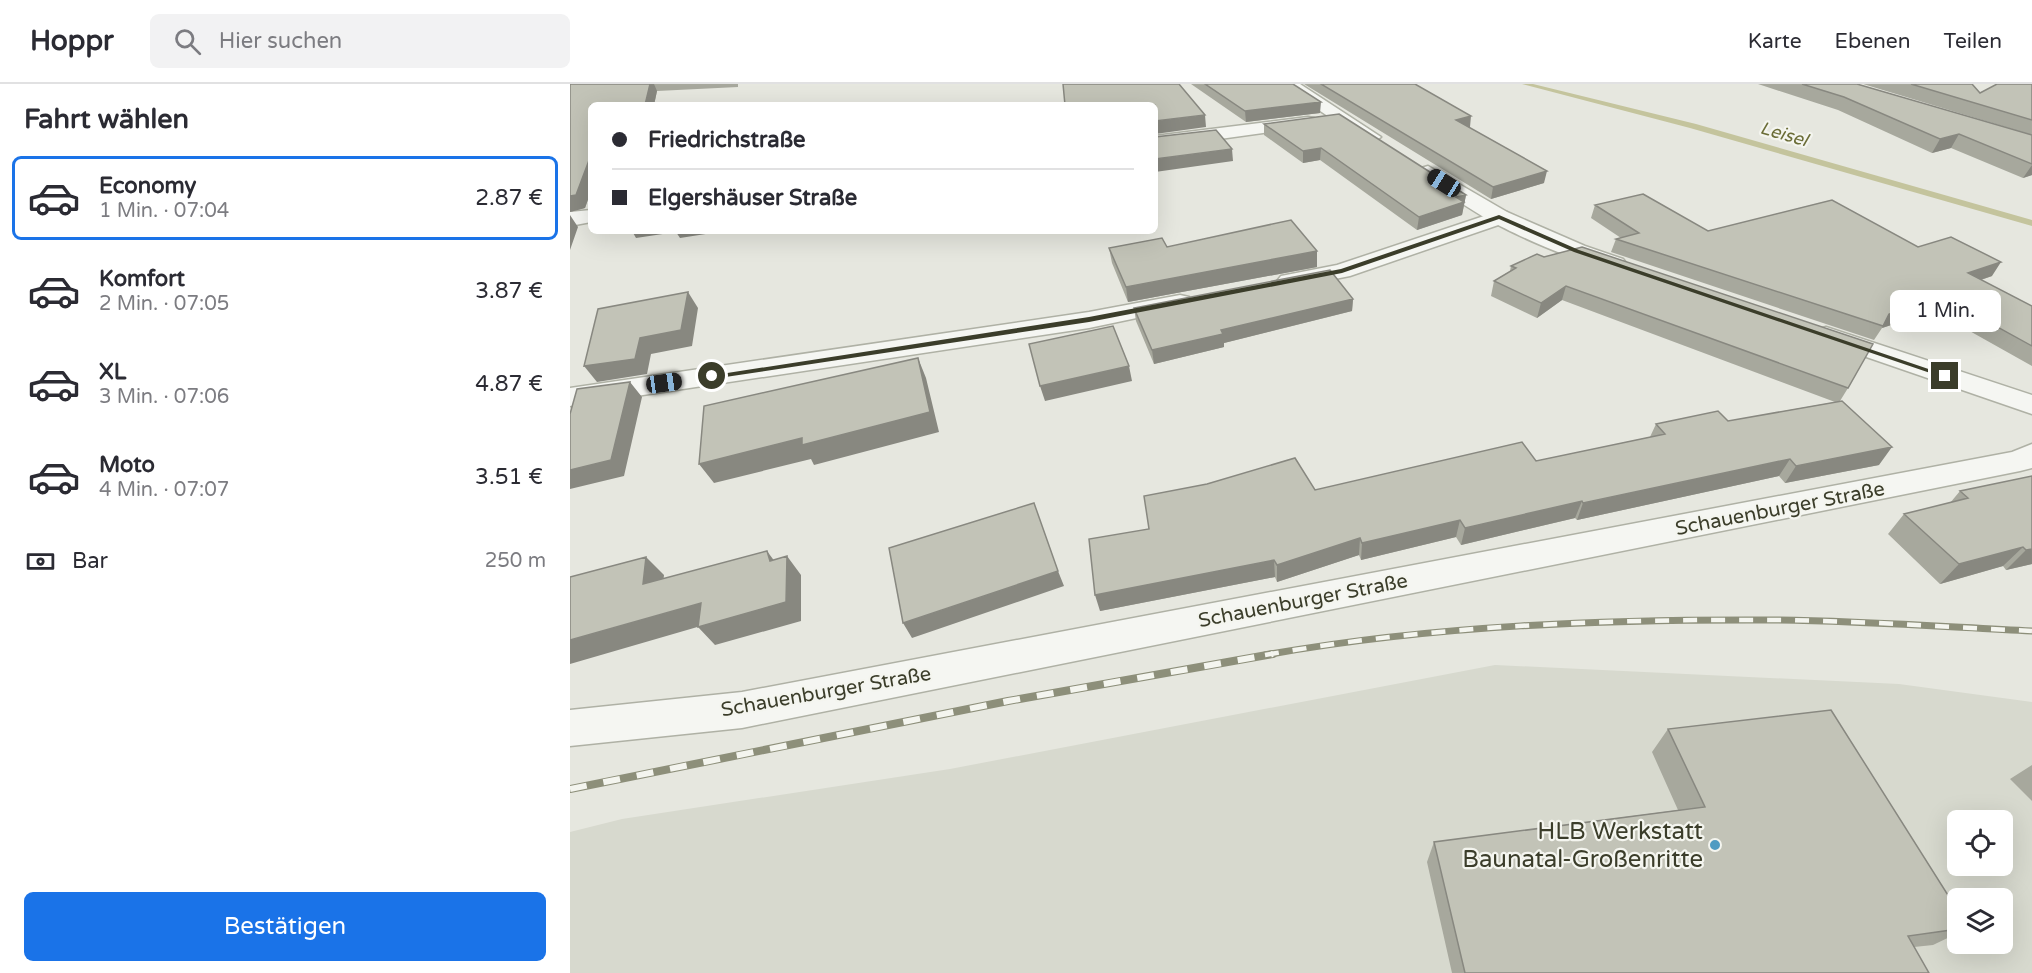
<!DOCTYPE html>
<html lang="de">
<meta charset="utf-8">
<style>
:root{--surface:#fff;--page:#f2f2f3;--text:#2b2b33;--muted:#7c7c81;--line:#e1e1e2;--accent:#1a73e8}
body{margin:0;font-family:"Varela Round",sans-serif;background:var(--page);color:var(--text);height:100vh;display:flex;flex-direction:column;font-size:22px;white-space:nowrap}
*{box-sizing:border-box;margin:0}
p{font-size:20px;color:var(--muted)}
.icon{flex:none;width:33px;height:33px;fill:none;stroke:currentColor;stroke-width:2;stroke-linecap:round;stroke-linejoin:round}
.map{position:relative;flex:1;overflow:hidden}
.drawer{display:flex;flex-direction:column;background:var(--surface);width:570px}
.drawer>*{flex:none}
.hud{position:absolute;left:18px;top:18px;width:570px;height:132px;border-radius:9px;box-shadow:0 6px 24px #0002;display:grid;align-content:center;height:132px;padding:0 24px;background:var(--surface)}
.buttons{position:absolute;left:1377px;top:726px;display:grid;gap:12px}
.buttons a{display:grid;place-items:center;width:66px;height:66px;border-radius:9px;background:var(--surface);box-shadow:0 6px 24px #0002;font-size:30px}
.end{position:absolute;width:27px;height:27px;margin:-14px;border:8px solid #3b3d2a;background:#fff;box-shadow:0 0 0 3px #fff}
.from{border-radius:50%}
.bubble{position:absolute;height:42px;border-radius:9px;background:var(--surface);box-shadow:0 6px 24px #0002;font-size:20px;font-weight:600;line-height:42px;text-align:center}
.car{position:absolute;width:18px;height:36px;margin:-18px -9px;border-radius:8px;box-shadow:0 0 4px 2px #0007;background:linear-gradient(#222 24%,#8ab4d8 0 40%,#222 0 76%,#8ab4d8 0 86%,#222 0)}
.hud b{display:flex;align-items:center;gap:21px;height:57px;font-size:22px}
.hud b+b{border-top:2px solid var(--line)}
.hud i{width:15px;height:15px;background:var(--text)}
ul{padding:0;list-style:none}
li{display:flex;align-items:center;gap:18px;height:84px;margin:0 12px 9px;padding:0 12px;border:3px solid transparent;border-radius:9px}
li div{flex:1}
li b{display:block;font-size:22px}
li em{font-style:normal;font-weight:600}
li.selected{border-color:var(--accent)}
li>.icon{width:54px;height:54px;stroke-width:1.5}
h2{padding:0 24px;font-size:27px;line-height:72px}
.pay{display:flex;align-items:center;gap:15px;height:66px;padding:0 24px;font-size:22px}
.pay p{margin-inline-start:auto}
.action{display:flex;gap:12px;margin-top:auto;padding:12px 24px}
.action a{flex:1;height:69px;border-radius:9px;background:var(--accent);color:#fff;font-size:24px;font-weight:600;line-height:69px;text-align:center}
header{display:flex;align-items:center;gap:36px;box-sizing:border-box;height:84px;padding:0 30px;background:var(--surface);border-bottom:2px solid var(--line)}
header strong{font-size:28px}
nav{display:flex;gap:33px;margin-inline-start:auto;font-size:21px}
.search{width:420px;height:54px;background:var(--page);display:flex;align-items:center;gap:15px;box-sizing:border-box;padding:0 21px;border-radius:9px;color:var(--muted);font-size:22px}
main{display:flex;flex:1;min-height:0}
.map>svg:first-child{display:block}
.built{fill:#d7d9ce;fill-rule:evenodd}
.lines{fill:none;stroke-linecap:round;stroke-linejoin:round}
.stream{fill:#c4c49d;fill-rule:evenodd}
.minor-casing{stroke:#afb1a5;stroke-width:3}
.tertiary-casing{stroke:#afb1a5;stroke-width:3}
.minor{fill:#f5f6f2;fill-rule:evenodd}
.tertiary{fill:#f5f6f2;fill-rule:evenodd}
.rail-far1-casing{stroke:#8d8f7a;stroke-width:7}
.rail-casing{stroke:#8d8f7a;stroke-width:8}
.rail-far1{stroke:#f4f5ef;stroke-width:4.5;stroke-dasharray:14;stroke-linecap:butt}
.rail{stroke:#f4f5ef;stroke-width:6;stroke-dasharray:17;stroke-linecap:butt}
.wall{fill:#a7a89d}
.shaded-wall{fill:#888880}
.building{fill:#c2c3b7;stroke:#888880;stroke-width:1.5}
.route{fill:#3b3d2a}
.poi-dot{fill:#4f9cc2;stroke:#f4f5ef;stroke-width:2}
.labels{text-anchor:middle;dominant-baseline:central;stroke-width:4.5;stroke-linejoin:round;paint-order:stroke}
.far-water-label{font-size:18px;font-style:italic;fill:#6b6d37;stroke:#f4f5ef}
.street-label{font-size:20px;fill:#3b3d2a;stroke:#f4f5ef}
.near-poi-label{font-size:24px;fill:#3b3d2a;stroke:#f4f5ef;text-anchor:end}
</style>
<header>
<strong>Hoppr</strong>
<div class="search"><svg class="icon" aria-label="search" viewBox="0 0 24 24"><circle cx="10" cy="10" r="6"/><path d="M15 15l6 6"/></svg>Hier suchen</div>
<nav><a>Karte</a><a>Ebenen</a><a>Teilen</a></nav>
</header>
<main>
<section class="drawer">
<h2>Fahrt wählen</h2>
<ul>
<li class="selected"><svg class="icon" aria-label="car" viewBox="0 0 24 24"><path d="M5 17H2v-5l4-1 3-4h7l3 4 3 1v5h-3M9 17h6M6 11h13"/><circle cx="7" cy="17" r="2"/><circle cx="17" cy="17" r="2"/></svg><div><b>Economy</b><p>1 Min. · 07:04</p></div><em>2.87 €</em></li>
<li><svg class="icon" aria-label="car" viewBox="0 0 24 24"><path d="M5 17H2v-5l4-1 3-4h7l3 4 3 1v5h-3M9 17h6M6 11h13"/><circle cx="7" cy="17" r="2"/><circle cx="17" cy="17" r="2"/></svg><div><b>Komfort</b><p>2 Min. · 07:05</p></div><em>3.87 €</em></li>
<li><svg class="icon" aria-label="car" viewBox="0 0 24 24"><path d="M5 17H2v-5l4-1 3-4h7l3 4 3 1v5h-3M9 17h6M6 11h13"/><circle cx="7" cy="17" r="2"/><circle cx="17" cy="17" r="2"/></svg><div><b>XL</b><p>3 Min. · 07:06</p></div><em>4.87 €</em></li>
<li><svg class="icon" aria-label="car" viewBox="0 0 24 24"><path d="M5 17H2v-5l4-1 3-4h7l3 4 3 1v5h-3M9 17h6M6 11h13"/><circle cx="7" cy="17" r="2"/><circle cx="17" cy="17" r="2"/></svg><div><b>Moto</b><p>4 Min. · 07:07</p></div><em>3.51 €</em></li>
</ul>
<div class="pay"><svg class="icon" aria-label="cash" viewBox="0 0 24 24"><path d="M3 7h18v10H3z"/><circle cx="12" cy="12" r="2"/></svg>Bar<p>250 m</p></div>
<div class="action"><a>Bestätigen</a></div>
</section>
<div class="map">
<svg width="1462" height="889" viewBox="0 0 1462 889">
<rect width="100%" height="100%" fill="#e6e7df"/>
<!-- built -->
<path class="built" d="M 925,581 L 1329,600 L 1462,618 L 1462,889 L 0,889 L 0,748 L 52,735 L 380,685 ZM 1388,736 L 1432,736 L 1432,782 L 1388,782 ZM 1388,814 L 1432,814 L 1432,860 L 1388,860 Z"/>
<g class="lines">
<!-- stream -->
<path class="stream" d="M 952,0 L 963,0 L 1126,40 L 1462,136 L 1462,142 L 1120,44 Z"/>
<defs>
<path id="minor" d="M 738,33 L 744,34 L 747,38 L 744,42 L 585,64 L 585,52 Z
M 21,126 L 21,138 L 0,142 L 0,128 Z
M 929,127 L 937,128 L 940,133 L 937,138 L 780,192 L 719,204 L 711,202 L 707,197 L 711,192 L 767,181 Z
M 610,211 L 619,213 L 622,218 L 619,223 L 519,244 L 0,322 L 0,304 L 519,228 Z
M 1462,360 L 1462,384 L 1450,387 L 172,644 L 0,662 L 0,626 L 172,608 L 1442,368 Z"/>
<path id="tertiary" d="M 710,0 L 730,0 L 811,53 L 802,59 L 795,57 Z
M 858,82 L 937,128 L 1015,162 L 1053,175 L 1057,180 L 1053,185 C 1031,190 943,150 921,137 C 897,124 874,107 851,92 L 848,88 L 851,84 Z
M 1256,243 L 1462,311 L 1462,330 L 1247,256 L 1243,251 L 1247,246 Z"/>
</defs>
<!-- minor casing -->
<use href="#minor" class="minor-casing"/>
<!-- tertiary casing -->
<use href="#tertiary" class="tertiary-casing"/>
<!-- minor -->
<use href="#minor" class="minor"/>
<!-- tertiary -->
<use href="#tertiary" class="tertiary"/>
<defs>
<path id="rail-far1" d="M 695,571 C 863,541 1038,535 1209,536 C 1293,537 1378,543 1462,547"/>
<path id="rail" d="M 0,705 L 438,617 L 703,570"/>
</defs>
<!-- rail-far1 casing -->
<use href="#rail-far1" class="rail-far1-casing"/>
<!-- rail casing -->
<use href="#rail" class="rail-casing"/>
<!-- rail-far1 -->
<use href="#rail-far1" class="rail-far1"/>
<!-- rail -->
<use href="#rail" class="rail"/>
</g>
<!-- wall -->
<path class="wall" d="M 0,0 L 168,0 L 168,3 L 87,7 L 84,21 L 21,21 L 21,107 L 15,124 L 0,128 Z
M 621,0 L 723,0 L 750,29 L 676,38 Z
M 734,0 L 845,0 L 900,43 L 899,43 L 974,99 L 921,115 Z
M 1188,0 L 1287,0 L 1462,51 L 1462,91 L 1453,94 L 1381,64 L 1362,69 L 1268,26 Z
M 1293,0 L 1402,0 L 1410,9 L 1462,0 L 1462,51 Z
M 694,40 L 896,111 L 892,131 L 847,146 L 750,76 L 733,79 L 694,51 Z
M 1025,121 L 1138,147 L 1348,163 L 1422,192 L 1411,196 L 1462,222 L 1462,282 L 1364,227 L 1312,244 L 1304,256 L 1041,168 L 1046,155 L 1051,154 L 1021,134 Z
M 597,163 L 747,183 L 558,218 L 542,179 L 539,164 Z
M 941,182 L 1278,304 L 1270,317 L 1309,381 L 1215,399 L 1209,392 L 1007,436 L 1005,434 L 891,461 L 886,453 L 791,476 L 789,471 L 707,498 L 705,493 L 530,527 L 579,445 L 745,406 L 966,377 L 1080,353 L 1086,340 L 1158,337 L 1265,318 L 992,216 L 967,234 L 921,212 L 924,197 L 940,187 Z
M 783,215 L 782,227 L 654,259 L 654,263 L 584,280 L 566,237 L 564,224 Z
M 1462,392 L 1462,480 L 1436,486 L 1433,482 L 1370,500 L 1318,450 L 1334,430 L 1380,419 L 1390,407 Z
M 1098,645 L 1388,845 L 1388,849 L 1363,861 L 1344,863 L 1359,889 L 882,889 L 857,778 L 864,758 L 1108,726 L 1082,668 Z
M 1462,681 L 1462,717 L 1440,695 Z"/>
<!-- shaded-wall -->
<path class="shaded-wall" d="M 80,0 L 84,0 L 87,7 L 84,21 L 75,21 Z
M 751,18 L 750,29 L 676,38 L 675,27 Z
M 635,31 L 636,43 L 585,50 L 585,37 Z
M 901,32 L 900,43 L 885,47 L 886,36 Z
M 1389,50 L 1381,64 L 1362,69 L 1370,55 Z
M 751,64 L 750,76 L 733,79 L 733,67 Z
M 662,65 L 663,77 L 585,88 L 585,75 Z
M 21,71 L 21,107 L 15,124 L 0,128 L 0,112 Z
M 1462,81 L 1462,91 L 1453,94 Z
M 977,87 L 974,99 L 921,115 L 923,103 Z
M 896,111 L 892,131 L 847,146 L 849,133 L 886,113 Z
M 0,131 L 8,143 L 0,166 Z
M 62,147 L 155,147 L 110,154 L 106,148 L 66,154 Z
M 747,167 L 747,183 L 558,218 L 556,203 Z
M 1431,178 L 1422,192 L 1389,203 L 1398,189 Z
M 996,202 L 992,216 L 967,234 L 971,219 Z
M 118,208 L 128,224 L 122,262 L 81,270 L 77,290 L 27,298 L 14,282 L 70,254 Z
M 1373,213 L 1364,227 L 1312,244 L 1319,230 Z
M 783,215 L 782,227 L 654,259 L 654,263 L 584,280 L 582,266 L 651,246 Z
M 348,274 L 356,294 L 369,348 L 244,381 L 241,375 L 144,399 L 129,380 Z
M 559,282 L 562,297 L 475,317 L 470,302 Z
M 60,298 L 72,313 L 54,392 L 0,405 L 0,386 Z
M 1322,363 L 1309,381 L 1215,399 L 1226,382 Z
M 1220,375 L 1209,392 L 1007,436 L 1013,419 Z
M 1012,417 L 1005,434 L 891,461 L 895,444 Z
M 890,436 L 886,453 L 791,476 L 792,459 Z
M 790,454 L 789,471 L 707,498 L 707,481 Z
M 1453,463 L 1433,482 L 1370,500 L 1389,480 Z
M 1462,465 L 1462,480 L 1436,486 L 1456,466 Z
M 197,467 L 211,486 L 200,477 Z
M 217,472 L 231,491 L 231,537 L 145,561 L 128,543 Z
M 76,473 L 94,491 L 91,518 L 73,500 Z
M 704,476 L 705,493 L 530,527 L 525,511 Z
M 488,487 L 494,502 L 342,554 L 333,539 Z
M 131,519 L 148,537 L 0,580 L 0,556 Z"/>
<!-- building -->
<path class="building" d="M 0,0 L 80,0 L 75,21 L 21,21 L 21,71 L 6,111 L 0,112 Z
M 493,0 L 609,0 L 635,31 L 585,37 L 585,21 L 495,21 Z
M 635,0 L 723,0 L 751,18 L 675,27 Z
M 751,0 L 845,0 L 901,32 L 886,36 L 977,87 L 923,103 Z
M 1232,0 L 1287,0 L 1462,51 L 1462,80 L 1389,50 L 1370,55 L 1274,13 Z
M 1341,0 L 1402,0 L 1410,9 L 1427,0 L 1462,0 L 1462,36 Z
M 769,30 L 896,111 L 886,113 L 894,118 L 849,133 L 751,64 L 733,67 L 694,40 Z
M 646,46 L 662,65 L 585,75 L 585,53 Z
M 1073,110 L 1138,147 L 1262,116 L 1348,163 L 1381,153 L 1431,178 L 1398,189 L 1462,222 L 1462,262 L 1373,213 L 1319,230 L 1313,242 L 1046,155 L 1069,149 L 1025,121 Z
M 721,136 L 747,167 L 556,203 L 539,164 L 592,154 L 597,163 Z
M 1012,163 L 1303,260 L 1278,304 L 996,202 L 971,219 L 924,197 L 946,184 L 941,182 L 967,170 L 974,173 Z
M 760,186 L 783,215 L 651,246 L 653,250 L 582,266 L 564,224 Z
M 118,208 L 111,246 L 70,254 L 65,275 L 14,282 L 28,225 Z
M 543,242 L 559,282 L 470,302 L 459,260 Z
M 348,274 L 360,328 L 232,361 L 232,354 L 129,380 L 134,322 Z
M 60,298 L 41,376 L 0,386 L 0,330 L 7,305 Z
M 1272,317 L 1322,363 L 1226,382 L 1220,375 L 1013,419 L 1012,417 L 895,444 L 890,436 L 792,459 L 790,454 L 707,481 L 704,476 L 525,511 L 519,455 L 579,445 L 574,412 L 637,400 L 725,374 L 745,406 L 952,358 L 966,377 L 1095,350 L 1086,340 L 1148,327 L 1158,337 Z
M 1462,392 L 1462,465 L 1456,466 L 1453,463 L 1389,480 L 1334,430 L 1398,414 L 1390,407 Z
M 464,419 L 488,487 L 333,539 L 319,464 Z
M 197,467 L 200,477 L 217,472 L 216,518 L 128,543 L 131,519 L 0,556 L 0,493 L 76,473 L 73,500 Z
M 1261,626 L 1388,827 L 1388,845 L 1338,852 L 1359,889 L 895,889 L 864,758 L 1135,723 L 1098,645 Z"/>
<!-- route -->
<path class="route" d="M 929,131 L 1009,166 L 1379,292 L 1372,293 L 1004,168 L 929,135 L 772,189 L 519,238 L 142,295 L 138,292 L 519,233 L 771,185 Z"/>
<!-- markers -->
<circle class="poi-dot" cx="1145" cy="761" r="6"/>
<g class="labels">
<!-- far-water labels -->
<g class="far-water-label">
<text transform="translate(1214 50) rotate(16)">Leisel</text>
</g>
<!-- street labels -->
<g class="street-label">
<text transform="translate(1210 425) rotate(-11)">Schauenburger Straße</text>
<text transform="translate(733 517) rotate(-11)">Schauenburger Straße</text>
<text transform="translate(256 608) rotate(-10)">Schauenburger Straße</text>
</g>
<!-- near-poi labels -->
<g class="near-poi-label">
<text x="1133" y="747">HLB Werkstatt<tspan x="1133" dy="28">Baunatal-Großenritte</tspan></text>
</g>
</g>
</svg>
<div class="buttons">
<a><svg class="icon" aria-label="locate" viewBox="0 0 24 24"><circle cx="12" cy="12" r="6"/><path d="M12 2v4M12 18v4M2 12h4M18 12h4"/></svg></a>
<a><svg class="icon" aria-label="layers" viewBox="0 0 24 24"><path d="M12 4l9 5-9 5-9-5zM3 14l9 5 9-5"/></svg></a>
</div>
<i class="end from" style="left:142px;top:292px"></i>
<i class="end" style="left:1375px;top:292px"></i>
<div class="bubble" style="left:1320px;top:206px;width:111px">1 Min.</div>
<i class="car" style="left:874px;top:99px;rotate:302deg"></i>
<i class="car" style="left:94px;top:299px;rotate:82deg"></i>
<div class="hud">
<b><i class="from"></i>Friedrichstraße</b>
<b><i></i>Elgershäuser Straße</b>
</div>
</div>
</main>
